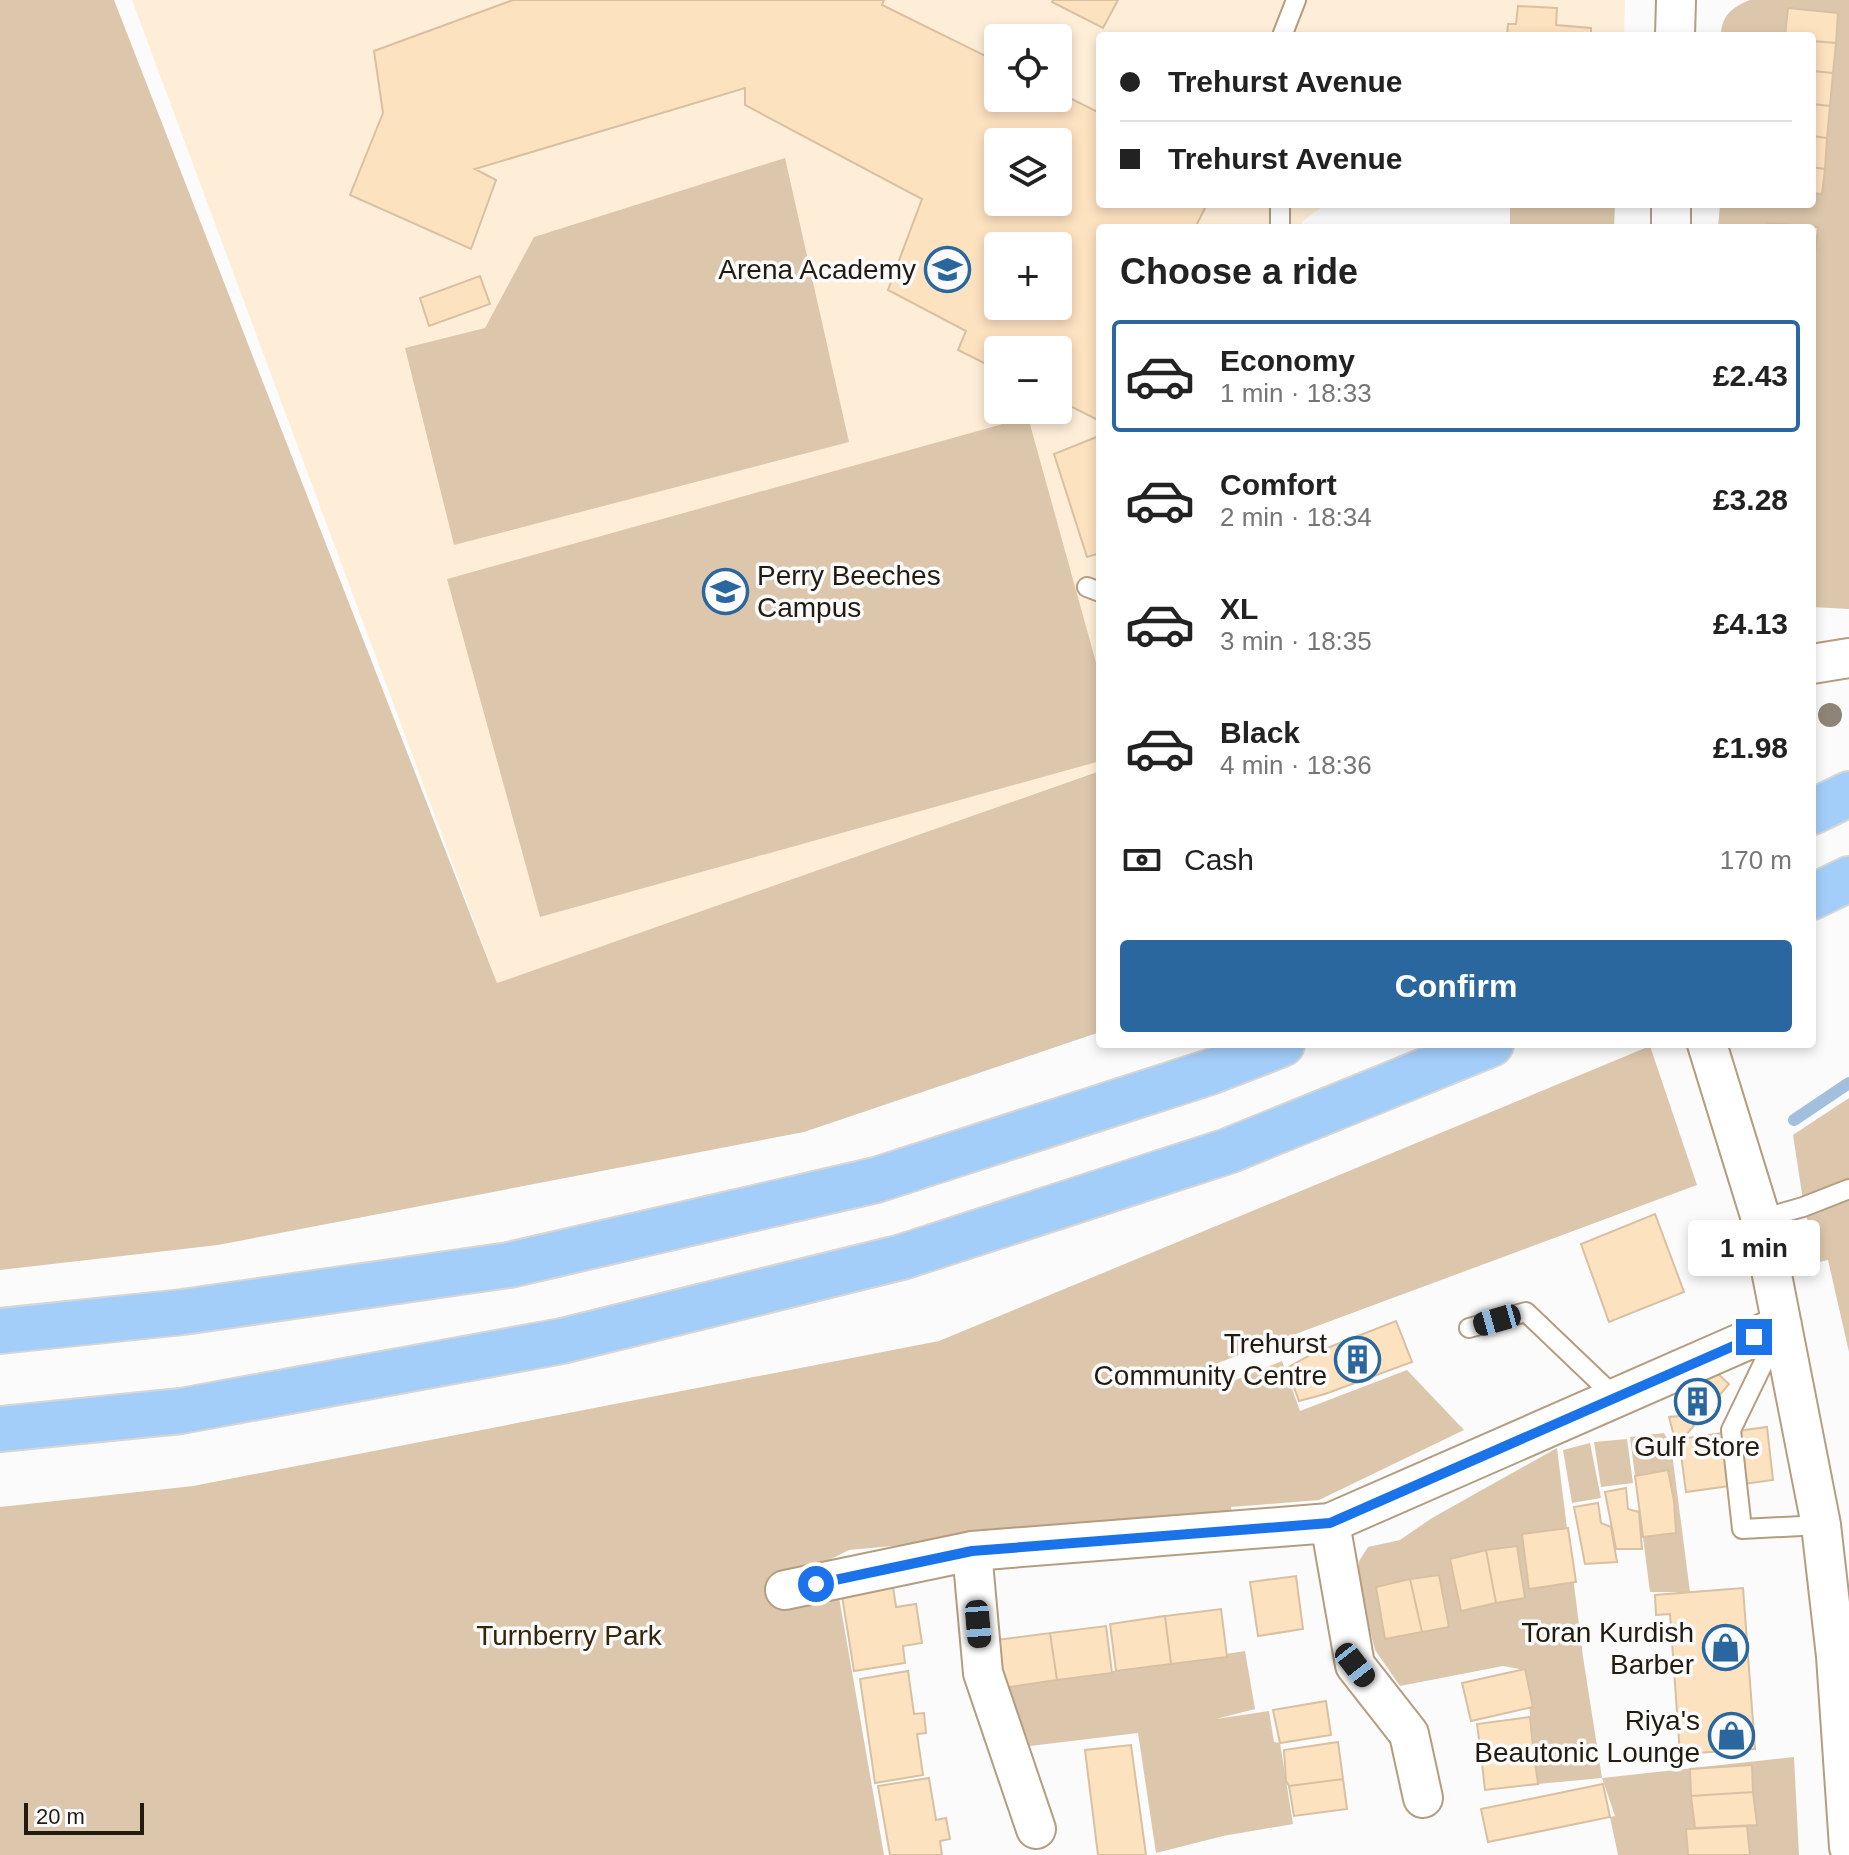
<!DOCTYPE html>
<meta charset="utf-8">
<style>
:root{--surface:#fff;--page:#f6f6f6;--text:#222;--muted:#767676;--line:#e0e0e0;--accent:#2a679e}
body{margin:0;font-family:Arial,sans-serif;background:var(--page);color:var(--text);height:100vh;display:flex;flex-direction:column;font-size:30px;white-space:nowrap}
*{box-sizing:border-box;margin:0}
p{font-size:26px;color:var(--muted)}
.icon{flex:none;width:44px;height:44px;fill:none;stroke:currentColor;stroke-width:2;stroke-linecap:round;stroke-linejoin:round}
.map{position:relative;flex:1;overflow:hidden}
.details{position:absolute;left:1096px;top:224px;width:720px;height:824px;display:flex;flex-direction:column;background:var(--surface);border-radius:8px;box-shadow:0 4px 12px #0003}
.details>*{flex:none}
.guide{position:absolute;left:1096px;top:32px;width:720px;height:176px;border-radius:8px;box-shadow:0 4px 12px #0003;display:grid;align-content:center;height:176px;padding:0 24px;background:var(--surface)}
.fabs{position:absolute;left:984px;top:24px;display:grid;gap:16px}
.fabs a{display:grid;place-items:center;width:88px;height:88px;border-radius:8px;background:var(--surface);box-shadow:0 4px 12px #0003;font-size:40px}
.scale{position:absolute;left:24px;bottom:20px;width:120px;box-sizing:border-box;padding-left:8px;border:4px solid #231b10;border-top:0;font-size:22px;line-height:28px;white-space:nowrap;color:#231b10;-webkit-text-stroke:6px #fbfbfb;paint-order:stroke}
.end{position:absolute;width:36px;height:36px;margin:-18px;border:10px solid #1a73e8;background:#fff;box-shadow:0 0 0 4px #fff}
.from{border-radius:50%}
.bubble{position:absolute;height:56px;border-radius:8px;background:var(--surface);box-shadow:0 4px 12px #0003;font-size:26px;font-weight:800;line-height:56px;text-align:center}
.car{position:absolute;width:24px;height:48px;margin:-24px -12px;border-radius:10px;box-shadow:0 0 6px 2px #0007;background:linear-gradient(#222 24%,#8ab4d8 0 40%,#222 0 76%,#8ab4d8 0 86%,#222 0)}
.guide b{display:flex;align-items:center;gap:28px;height:76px;font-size:30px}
.guide b+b{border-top:2px solid var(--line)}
.guide i{width:20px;height:20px;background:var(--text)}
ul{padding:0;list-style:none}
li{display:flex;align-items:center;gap:24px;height:112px;margin:0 16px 12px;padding:0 8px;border:4px solid transparent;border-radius:8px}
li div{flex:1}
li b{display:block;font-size:30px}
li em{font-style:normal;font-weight:800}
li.selected{border-color:var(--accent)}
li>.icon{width:72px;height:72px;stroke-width:1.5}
h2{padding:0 24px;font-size:36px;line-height:96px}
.pay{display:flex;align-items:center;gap:20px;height:88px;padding:0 24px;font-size:30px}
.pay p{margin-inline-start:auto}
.cta{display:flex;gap:16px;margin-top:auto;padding:16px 24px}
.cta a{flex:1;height:92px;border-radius:8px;background:var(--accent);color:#fff;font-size:32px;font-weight:800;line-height:92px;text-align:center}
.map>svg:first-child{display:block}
.built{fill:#ffeed7;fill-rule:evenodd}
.green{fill:#dcc7ac}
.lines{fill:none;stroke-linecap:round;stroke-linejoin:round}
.stream{stroke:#a2bfdd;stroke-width:12}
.building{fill:#fde2c0;stroke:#d8c0a2;stroke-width:2;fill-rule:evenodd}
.lane-casing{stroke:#b49d80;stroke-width:22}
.street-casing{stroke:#b49d80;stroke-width:42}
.highway-casing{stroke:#d7d6d4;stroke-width:48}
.lane{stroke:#fff;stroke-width:18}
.street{stroke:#fff;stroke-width:38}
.highway{stroke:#a3cef9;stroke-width:44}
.tree{fill:#8f8576}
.route{stroke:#1a73e8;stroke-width:10}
.labels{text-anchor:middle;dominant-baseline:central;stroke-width:7;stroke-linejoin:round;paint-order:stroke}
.poi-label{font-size:28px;fill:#231b10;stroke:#fbfbfb;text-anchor:end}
.park-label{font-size:28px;fill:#372509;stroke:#fbfbfb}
</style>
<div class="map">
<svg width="1849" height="1855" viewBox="0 0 1849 1855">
<rect width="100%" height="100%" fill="#fbfbfb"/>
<!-- built -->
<path class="built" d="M 132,0 L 1625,0 L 1624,36 L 1100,36 L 1100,204 L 1373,204 L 1323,206 L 1302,222 L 1302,228 L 1100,228 L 1100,775 L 1096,772 L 497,983 ZM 998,38 L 1058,38 L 1058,98 L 998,98 ZM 998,142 L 1058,142 L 1058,202 L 998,202 ZM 998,246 L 1058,246 L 1058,306 L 998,306 ZM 998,350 L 1058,350 L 1058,410 L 998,410 Z"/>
<!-- green -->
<path class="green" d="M 0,0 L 114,0 L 497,983 L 1097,772 L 1100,775 L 1100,1032 L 804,1132 L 218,1245 L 0,1270 Z
M 1750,0 L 1849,0 L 1849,609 L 1812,607 L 1812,228 L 1718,228 L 1720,204 L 1812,204 L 1812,36 L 1721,36 C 1721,16 1732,7 1750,0 Z
M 785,158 L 849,442 L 454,545 L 405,348 L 485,328 L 534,237 Z
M 1510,204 L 1615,204 L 1614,228 L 1510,228 Z
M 1028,417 L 1100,677 L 1100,761 L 540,917 L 447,579 Z
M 1650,1046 L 1697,1185 L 1207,1367 L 1211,1390 L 1282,1361 L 1300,1411 L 1407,1370 L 1464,1430 L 1319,1500 L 1231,1507 L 1232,1515 L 849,1550 L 783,1583 L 837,1586 L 884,1855 L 0,1855 L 0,1507 L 193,1486 L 939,1341 Z
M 1849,1098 L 1849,1352 L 1828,1260 L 1819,1262 L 1804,1207 L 1793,1135 Z
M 1664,1433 L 1671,1445 L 1690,1592 L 1650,1592 L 1630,1437 Z
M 1627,1439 L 1633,1483 L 1601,1487 L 1594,1442 Z
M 1590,1443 L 1601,1498 L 1572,1503 L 1563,1450 Z
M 1557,1448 L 1583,1657 L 1602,1778 L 1794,1757 L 1799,1855 L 1618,1855 L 1610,1817 L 1615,1816 L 1602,1778 L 1538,1784 L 1525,1670 L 1503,1666 L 1400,1686 L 1375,1650 L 1359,1587 L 1359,1561 L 1368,1547 L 1400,1540 L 1432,1518 Z
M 1245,1651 L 1255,1709 L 1216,1719 L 1269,1711 L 1274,1742 L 1280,1743 L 1293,1824 L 1223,1836 L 1156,1853 L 1138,1733 L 1030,1746 L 1008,1687 Z"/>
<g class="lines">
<!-- stream -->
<path class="stream" d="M 1794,1120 L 1849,1083"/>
</g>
<!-- building -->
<path class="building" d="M 513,0 L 884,0 L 882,5 L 998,62 L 998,98 L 1058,98 L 1058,92 L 1100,113 L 1100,204 L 1207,204 L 1195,228 L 1100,228 L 1100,553 L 1087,557 L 1054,454 L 1099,436 L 1098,420 L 1058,400 L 1058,350 L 998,350 L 998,370 L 958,350 L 966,331 L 888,290 L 922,199 L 745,105 L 745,88 L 475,169 L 496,180 L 471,249 L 350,195 L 383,113 L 374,51 ZM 998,142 L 1058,142 L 1058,202 L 998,202 ZM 998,246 L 1058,246 L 1058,306 L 998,306 Z
M 1053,0 L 1118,0 L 1103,28 L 1052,2 Z
M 1518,6 L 1557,8 L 1556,25 L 1591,28 L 1591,36 L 1507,36 L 1508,24 L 1516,24 Z
M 1788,8 L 1838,13 L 1836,43 L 1812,41 L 1812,36 L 1785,36 Z
M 1812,41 L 1836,43 L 1833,73 L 1812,71 Z
M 1812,71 L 1833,73 L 1830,106 L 1812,104 Z
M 1812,104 L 1830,106 L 1827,138 L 1812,136 Z
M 1812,136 L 1827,138 L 1825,169 L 1812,167 Z
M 1812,167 L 1825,169 L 1822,194 L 1812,193 Z
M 1768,223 L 1818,227 L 1815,257 L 1812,257 L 1812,228 L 1767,228 Z
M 480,276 L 490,304 L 429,326 L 420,298 Z
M 1655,1214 L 1684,1292 L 1609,1322 L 1581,1244 Z
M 1396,1321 L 1412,1362 L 1325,1394 L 1299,1401 L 1287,1368 L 1312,1354 Z
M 1717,1373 L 1729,1384 L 1681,1441 L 1674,1436 L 1669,1417 L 1680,1416 L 1677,1386 Z
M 1767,1427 L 1773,1480 L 1686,1492 L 1679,1439 Z
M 1668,1470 L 1674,1501 L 1676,1533 L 1643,1537 L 1635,1476 Z
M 1626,1488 L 1628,1509 L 1639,1512 L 1642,1549 L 1616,1549 L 1605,1492 Z
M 1598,1503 L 1601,1523 L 1611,1527 L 1617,1562 L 1585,1564 L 1574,1507 Z
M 1568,1528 L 1576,1582 L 1529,1589 L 1522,1534 Z
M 1517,1546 L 1525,1598 L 1496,1603 L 1486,1550 Z
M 1486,1550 L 1496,1603 L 1461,1611 L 1450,1559 Z
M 1439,1575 L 1449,1627 L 1422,1632 L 1410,1579 Z
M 1296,1576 L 1303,1629 L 1258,1636 L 1250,1582 Z
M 1410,1579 L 1422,1632 L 1385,1639 L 1376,1587 Z
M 893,1587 L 896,1607 L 916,1604 L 922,1643 L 903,1646 L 905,1663 L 854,1671 L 842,1596 Z
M 1743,1588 L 1755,1749 L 1680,1754 L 1670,1614 L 1656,1615 L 1655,1595 Z
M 1221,1609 L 1227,1657 L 1171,1664 L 1165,1616 Z
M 1165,1616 L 1171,1664 L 1116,1671 L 1110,1624 Z
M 1106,1626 L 1112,1673 L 1057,1680 L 1050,1633 Z
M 1050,1633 L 1057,1680 L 1002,1688 L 996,1640 Z
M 1525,1669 L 1533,1707 L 1471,1721 L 1462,1683 Z
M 908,1671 L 914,1714 L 924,1713 L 926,1733 L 917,1734 L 923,1775 L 875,1783 L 860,1679 Z
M 1326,1701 L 1331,1735 L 1280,1743 L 1273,1710 Z
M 1530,1717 L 1533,1747 L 1481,1754 L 1477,1724 Z
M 1338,1742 L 1343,1779 L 1289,1786 L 1286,1781 L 1284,1750 Z
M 1131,1745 L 1146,1855 L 1098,1855 L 1085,1750 Z
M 1533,1747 L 1538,1784 L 1485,1790 L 1481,1754 Z
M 1752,1765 L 1753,1792 L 1691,1796 L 1690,1769 Z
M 929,1778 L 936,1820 L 946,1818 L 950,1839 L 940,1841 L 942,1855 L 890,1855 L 878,1786 Z
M 1343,1779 L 1347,1809 L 1294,1816 L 1289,1786 Z
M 1603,1784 L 1610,1817 L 1488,1842 L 1481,1809 Z
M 1753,1792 L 1757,1825 L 1695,1828 L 1691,1796 Z
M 1747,1826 L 1750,1855 L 1688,1855 L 1686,1829 Z"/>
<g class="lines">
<defs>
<path id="lane" d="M 1282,36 L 1296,0
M 1280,228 L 1280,204
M 1087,587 L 1100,592
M 1761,1219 L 1803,1207 L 1849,1189
M 1469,1328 L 1526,1312 L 1615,1397
M 1777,1335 L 1731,1430 L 1742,1529 L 1821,1525"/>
<path id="street" d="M 1675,36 L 1676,0
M 1671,228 L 1671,204
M 1812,664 L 1849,658
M 1707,1044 L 1761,1219 L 1821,1525 L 1836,1656 L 1849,1847
M 1330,1523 L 1355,1665 L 1409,1734 L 1423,1798
M 972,1551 L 983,1673 L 1036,1829
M 785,1590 L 972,1551 L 1330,1523 L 1782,1325"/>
<path id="highway" d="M 1812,812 L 1849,794
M 1812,897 L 1849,879
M 0,1331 L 183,1312 L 509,1265 L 876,1180 L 1210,1072 L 1282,1044
M 0,1429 L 181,1411 L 562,1341 L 902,1257 L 1228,1151 L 1491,1044"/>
</defs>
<!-- lane casing -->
<use href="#lane" class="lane-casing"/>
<!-- street casing -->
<use href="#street" class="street-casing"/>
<!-- highway casing -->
<use href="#highway" class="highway-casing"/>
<!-- lane -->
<use href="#lane" class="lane"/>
<!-- street -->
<use href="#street" class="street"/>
<!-- highway -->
<use href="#highway" class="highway"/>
</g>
<!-- trees -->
<circle class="tree" cx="1830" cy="715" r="12"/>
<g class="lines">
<!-- route -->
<path class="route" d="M 816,1584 L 972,1551 L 1330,1523 L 1754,1337"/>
</g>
<!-- icons -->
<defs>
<symbol id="school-ring" viewBox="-11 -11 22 22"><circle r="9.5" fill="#fbfbfb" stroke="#2a679e" stroke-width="1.5"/><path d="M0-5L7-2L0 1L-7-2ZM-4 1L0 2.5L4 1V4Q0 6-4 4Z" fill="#2a679e"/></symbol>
<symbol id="building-ring" viewBox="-11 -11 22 22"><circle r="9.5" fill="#fbfbfb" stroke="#2a679e" stroke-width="1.5"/><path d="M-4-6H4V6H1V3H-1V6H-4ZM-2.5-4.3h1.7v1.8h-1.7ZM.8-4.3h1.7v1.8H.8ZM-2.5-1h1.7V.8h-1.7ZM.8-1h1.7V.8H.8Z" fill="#2a679e"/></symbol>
<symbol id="shop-ring" viewBox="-11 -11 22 22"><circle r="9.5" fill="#fbfbfb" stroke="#2a679e" stroke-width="1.5"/><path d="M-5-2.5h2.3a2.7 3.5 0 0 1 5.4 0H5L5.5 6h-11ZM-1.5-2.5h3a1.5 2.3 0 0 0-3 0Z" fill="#2a679e"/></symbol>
</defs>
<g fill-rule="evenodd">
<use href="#school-ring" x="922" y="244" width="51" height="51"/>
<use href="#school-ring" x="700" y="566" width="51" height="51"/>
<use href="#building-ring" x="1332" y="1334" width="51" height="51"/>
<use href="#building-ring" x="1672" y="1376" width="51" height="51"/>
<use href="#shop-ring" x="1700" y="1622" width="51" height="51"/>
<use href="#shop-ring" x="1706" y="1710" width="51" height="51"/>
</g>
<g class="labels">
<!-- poi labels -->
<g class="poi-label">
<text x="916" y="269">Arena Academy</text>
<text x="757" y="575" text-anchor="start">Perry Beeches<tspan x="757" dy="32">Campus</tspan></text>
<text x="1327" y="1343">Trehurst<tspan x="1327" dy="32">Community Centre</tspan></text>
<text x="1697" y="1446" text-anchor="middle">Gulf Store</text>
<text x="1694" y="1632">Toran Kurdish<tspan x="1694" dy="32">Barber</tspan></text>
<text x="1700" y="1720">Riya's<tspan x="1700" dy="32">Beautonic Lounge</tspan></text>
</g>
<!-- park labels -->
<g class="park-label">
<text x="569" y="1635">Turnberry Park</text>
</g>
</g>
</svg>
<div class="fabs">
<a><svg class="icon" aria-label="locate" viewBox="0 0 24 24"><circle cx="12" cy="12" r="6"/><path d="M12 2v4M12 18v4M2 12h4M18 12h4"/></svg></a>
<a><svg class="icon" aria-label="layers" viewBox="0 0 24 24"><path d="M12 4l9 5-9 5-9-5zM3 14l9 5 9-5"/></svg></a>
<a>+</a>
<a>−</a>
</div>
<div class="scale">20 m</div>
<i class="end from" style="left:816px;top:1584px"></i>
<i class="end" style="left:1754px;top:1337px"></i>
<div class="bubble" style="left:1688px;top:1220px;width:132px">1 min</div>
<i class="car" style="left:1497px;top:1320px;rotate:254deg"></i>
<i class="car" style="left:978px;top:1624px;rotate:175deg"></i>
<i class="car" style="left:1355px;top:1665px;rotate:142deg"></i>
<div class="guide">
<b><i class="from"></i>Trehurst Avenue</b>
<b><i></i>Trehurst Avenue</b>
</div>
<section class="details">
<h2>Choose a ride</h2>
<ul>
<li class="selected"><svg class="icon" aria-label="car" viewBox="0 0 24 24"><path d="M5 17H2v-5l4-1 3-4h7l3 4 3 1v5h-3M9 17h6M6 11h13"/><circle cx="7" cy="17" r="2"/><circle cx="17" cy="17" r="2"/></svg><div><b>Economy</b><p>1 min · 18:33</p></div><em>£2.43</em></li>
<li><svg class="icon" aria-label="car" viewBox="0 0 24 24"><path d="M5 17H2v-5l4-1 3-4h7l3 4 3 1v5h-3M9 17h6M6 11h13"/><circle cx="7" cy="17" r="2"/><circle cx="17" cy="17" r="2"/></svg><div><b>Comfort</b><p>2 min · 18:34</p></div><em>£3.28</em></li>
<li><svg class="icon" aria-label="car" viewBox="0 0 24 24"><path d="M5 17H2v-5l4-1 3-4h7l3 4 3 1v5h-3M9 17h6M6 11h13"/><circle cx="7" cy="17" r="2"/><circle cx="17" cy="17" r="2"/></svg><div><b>XL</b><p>3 min · 18:35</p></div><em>£4.13</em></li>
<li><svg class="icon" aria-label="car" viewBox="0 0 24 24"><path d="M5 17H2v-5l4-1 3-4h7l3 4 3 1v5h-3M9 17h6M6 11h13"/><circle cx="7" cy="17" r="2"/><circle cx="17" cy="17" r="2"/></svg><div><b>Black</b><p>4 min · 18:36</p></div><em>£1.98</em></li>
</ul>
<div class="pay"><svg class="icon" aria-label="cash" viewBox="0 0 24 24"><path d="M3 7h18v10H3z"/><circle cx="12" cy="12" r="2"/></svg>Cash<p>170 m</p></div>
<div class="cta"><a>Confirm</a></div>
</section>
</div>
